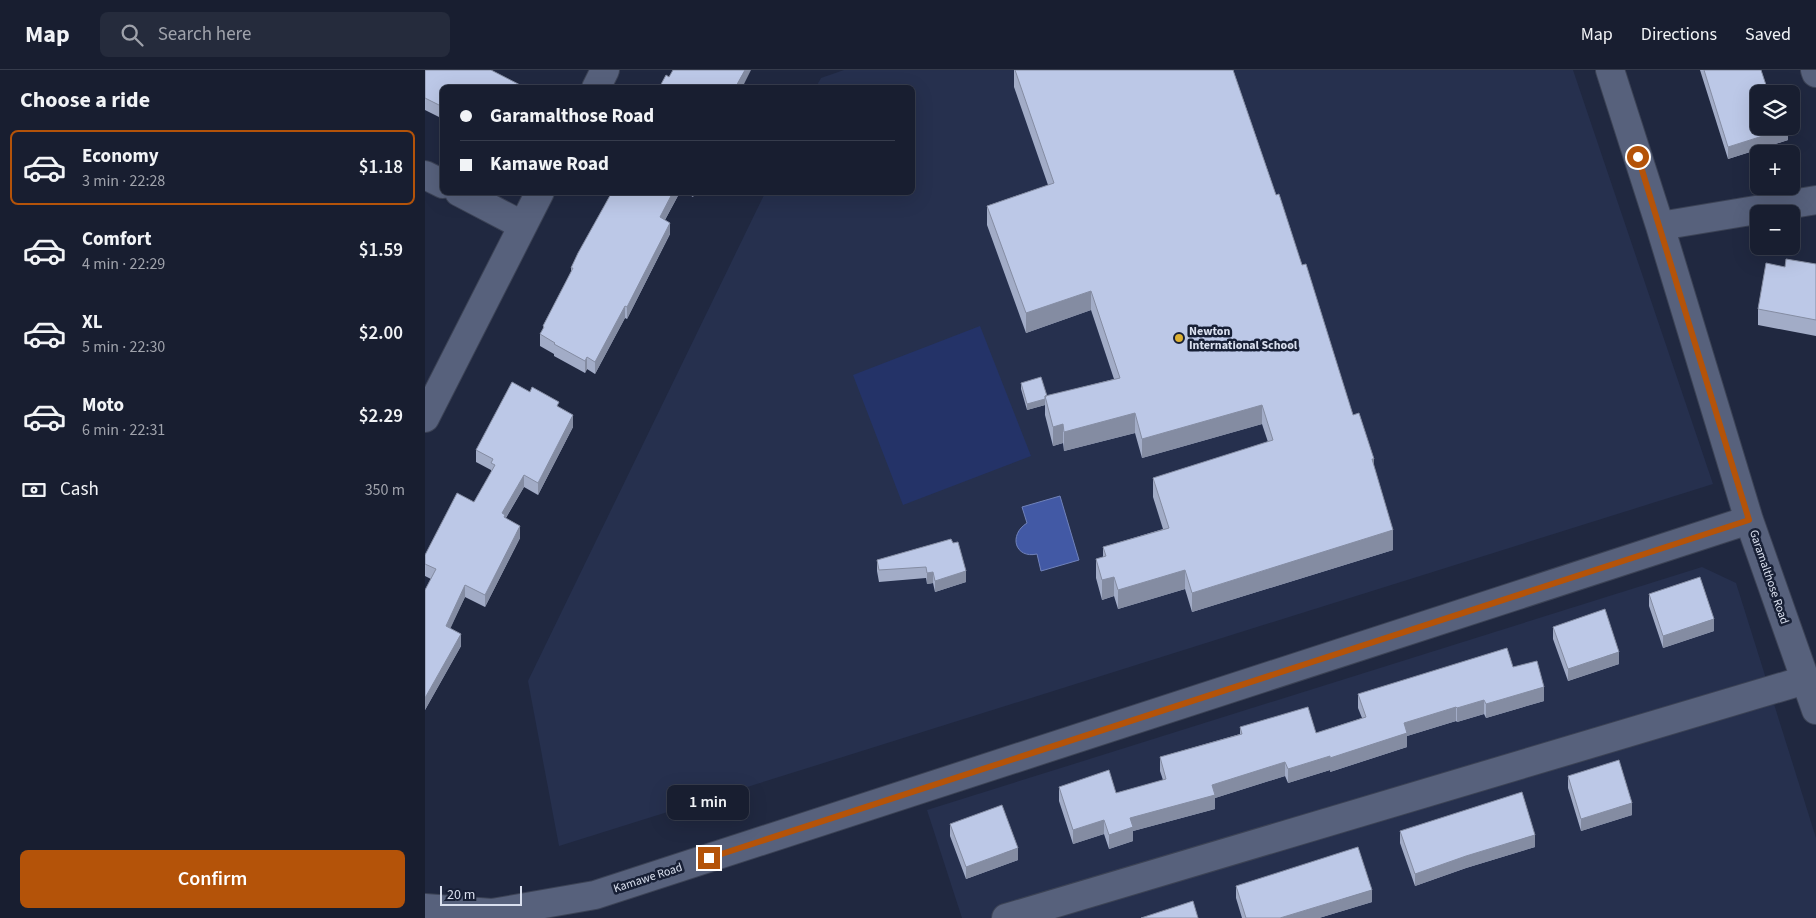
<!DOCTYPE html>
<meta charset="utf-8">
<style>
:root{--surface:#181e30;--page:#252b3c;--text:#f1f3f6;--muted:#9fa2ab;--line:#363c4c;--accent:#b45309}
body{margin:0;font-family:"Source Sans 3",sans-serif;background:var(--page);color:var(--text);height:100vh;display:flex;flex-direction:column;font-size:19px;white-space:nowrap}
*{box-sizing:border-box;margin:0}
p{font-size:16px;color:var(--muted)}
.icon{flex:none;width:28px;height:28px;fill:none;stroke:currentColor;stroke-width:2;stroke-linecap:round;stroke-linejoin:round}
.map{position:relative;flex:1;overflow:hidden}
.side{display:flex;flex-direction:column;background:var(--surface);width:425px}
.side>*{flex:none}
.banner{position:absolute;left:15px;top:15px;width:475px;height:110px;border-radius:8px;box-shadow:0 5px 20px #0002,0 0 0 1px var(--line);display:grid;align-content:center;height:110px;padding:0 20px;background:var(--surface)}
.tools{position:absolute;left:1325px;top:15px;display:grid;gap:10px}
.tools a{display:grid;place-items:center;width:50px;height:50px;border-radius:8px;background:var(--surface);box-shadow:0 5px 20px #0002,0 0 0 1px var(--line);font-size:25px}
.scale{position:absolute;left:15px;bottom:12px;width:82px;box-sizing:border-box;padding-left:5px;border:2px solid #dae0ef;border-top:0;font-size:14px;line-height:18px;white-space:nowrap;color:#dae0ef;-webkit-text-stroke:4px #171f35;paint-order:stroke}
.end{position:absolute;width:22px;height:22px;margin:-11px;border:6px solid #b45309;background:#fff;box-shadow:0 0 0 2px #fff}
.from{border-radius:50%}
.bubble{position:absolute;height:35px;border-radius:8px;background:var(--surface);box-shadow:0 5px 20px #0002,0 0 0 1px var(--line);font-size:16px;font-weight:600;line-height:35px;text-align:center}
.banner b{display:flex;align-items:center;gap:18px;height:48px;font-size:19px}
.banner b+b{border-top:1px solid var(--line)}
.banner i{width:12px;height:12px;background:var(--text)}
ul{padding:0;list-style:none}
li{display:flex;align-items:center;gap:15px;height:75px;margin:0 10px 8px;padding:0 10px;border:2px solid transparent;border-radius:8px}
li div{flex:1}
li b{display:block;font-size:19px}
li em{font-style:normal;font-weight:600}
li.on{border-color:var(--accent)}
li>.icon{width:45px;height:45px;stroke-width:1.5}
h2{padding:0 20px;font-size:22px;line-height:60px}
.pay{display:flex;align-items:center;gap:12px;height:55px;padding:0 20px;font-size:19px}
.pay p{margin-inline-start:auto}
.cta{display:flex;gap:10px;margin-top:auto;padding:10px 20px}
.cta a{flex:1;height:58px;border-radius:8px;background:var(--accent);color:#fff;font-size:20px;font-weight:600;line-height:58px;text-align:center}
header{display:flex;align-items:center;gap:30px;box-sizing:border-box;height:70px;padding:0 25px;background:var(--surface);border-bottom:1px solid var(--line)}
header strong{font-size:24px}
nav{display:flex;gap:28px;margin-inline-start:auto;font-size:18px}
.search{width:350px;height:45px;background:var(--page);display:flex;align-items:center;gap:12px;box-sizing:border-box;padding:0 18px;border-radius:8px;color:var(--muted);font-size:19px}
main{display:flex;flex:1;min-height:0}
.map>svg:first-child{display:block}
.built{fill:#26304e}
.green{fill:#243368}
.water{fill:#4259a5;stroke:#7082bb}
.lines{fill:none;stroke-linecap:round;stroke-linejoin:round}
.minor-casing{stroke:#3c4356;stroke-width:30}
.minor{stroke:#57617c;stroke-width:28}
.wall{fill:#a2acc7}
.shaded-wall{fill:#848ca2}
.building{fill:#bcc8e7;stroke:#848ca2}
.route{stroke:#b45309;stroke-width:6}
.poi-dot{fill:#ddb133;stroke:#171f35;stroke-width:2}
.labels{text-anchor:middle;dominant-baseline:central;stroke-width:5;stroke-linejoin:round;paint-order:stroke}
.poi-label{font-size:12px;font-weight:bold;fill:#dae0ef;stroke:#171f35;text-anchor:start}
.street-label{font-size:12px;fill:#dae0ef;stroke:#171f35}
</style>
<header>
<strong>Map</strong>
<div class="search"><svg class="icon" aria-label="search" viewBox="0 0 24 24"><circle cx="10" cy="10" r="6"/><path d="M15 15l6 6"/></svg>Search here</div>
<nav><a>Map</a><a>Directions</a><a>Saved</a></nav>
</header>
<main>
<section class="side">
<h2>Choose a ride</h2>
<ul>
<li class="on"><svg class="icon" aria-label="car" viewBox="0 0 24 24"><path d="M5 17H2v-5l4-1 3-4h7l3 4 3 1v5h-3M9 17h6M6 11h13"/><circle cx="7" cy="17" r="2"/><circle cx="17" cy="17" r="2"/></svg><div><b>Economy</b><p>3 min · 22:28</p></div><em>$1.18</em></li>
<li><svg class="icon" aria-label="car" viewBox="0 0 24 24"><path d="M5 17H2v-5l4-1 3-4h7l3 4 3 1v5h-3M9 17h6M6 11h13"/><circle cx="7" cy="17" r="2"/><circle cx="17" cy="17" r="2"/></svg><div><b>Comfort</b><p>4 min · 22:29</p></div><em>$1.59</em></li>
<li><svg class="icon" aria-label="car" viewBox="0 0 24 24"><path d="M5 17H2v-5l4-1 3-4h7l3 4 3 1v5h-3M9 17h6M6 11h13"/><circle cx="7" cy="17" r="2"/><circle cx="17" cy="17" r="2"/></svg><div><b>XL</b><p>5 min · 22:30</p></div><em>$2.00</em></li>
<li><svg class="icon" aria-label="car" viewBox="0 0 24 24"><path d="M5 17H2v-5l4-1 3-4h7l3 4 3 1v5h-3M9 17h6M6 11h13"/><circle cx="7" cy="17" r="2"/><circle cx="17" cy="17" r="2"/></svg><div><b>Moto</b><p>6 min · 22:31</p></div><em>$2.29</em></li>
</ul>
<div class="pay"><svg class="icon" aria-label="cash" viewBox="0 0 24 24"><path d="M3 7h18v10H3z"/><circle cx="12" cy="12" r="2"/></svg>Cash<p>350 m</p></div>
<div class="cta"><a>Confirm</a></div>
</section>
<div class="map">
<svg width="1391" height="848" viewBox="0 0 1391 848">
<rect width="100%" height="100%" fill="#202840"/>
<!-- built -->
<path class="built" d="M 419,0 L 1148,0 L 1288,414 L 134,776 L 103,611 L 340,123 L 488,122 L 488,18 L 391,17 L 396,8 Z
M 1277,497 L 1311,513 L 1391,768 L 1391,848 L 537,848 L 502,740 Z"/>
<!-- green -->
<path class="green" d="M 555,256 L 606,386 L 478,435 L 428,305 Z"/>
<!-- water -->
<path class="water" d="M 635,426 L 654,490 L 616,501 L 612,484 C 590,489 583,465 602,453 L 597,437 Z"/>
<g class="lines">
<defs>
<path id="minor" d="M 1185,0 L 1235,156 L 1324,450 L 1391,640
M 1390,0 L 1391,3
M 171,18 L 180,0
M 0,105 L 18,114
M 34,122 L 97,155
M 1235,156 L 1391,130
M 0,348 L 115,122
M 0,838 L 67,843 L 170,825 L 1324,450
M 581,848 L 1380,610"/>
</defs>
<!-- minor casing -->
<use href="#minor" class="minor-casing"/>
<!-- minor -->
<use href="#minor" class="minor"/>
</g>
<!-- wall -->
<path class="wall" d="M 0,0 L 18,18 L 18,49 L 0,40 Z
M 589,0 L 808,0 L 851,125 L 877,195 L 928,345 L 949,398 L 968,480 L 767,542 L 760,519 L 693,539 L 689,526 L 677,530 L 671,508 L 671,489 L 678,487 L 678,477 L 738,459 L 728,427 L 728,408 L 843,372 L 837,354 L 717,388 L 710,363 L 639,381 L 638,373 L 628,376 L 620,345 L 620,335 L 602,340 L 596,319 L 596,313 L 622,326 L 689,309 L 666,240 L 601,263 L 562,155 L 562,136 L 623,115 L 589,17 Z
M 1275,0 L 1336,0 L 1334,24 L 1363,70 L 1303,89 Z
M 187,122 L 255,122 L 240,150 L 245,164 L 202,249 L 200,248 L 170,304 L 162,299 L 160,303 L 129,286 L 129,284 L 115,276 L 115,264 L 118,260 L 118,256 L 146,202 L 146,198 Z
M 260,122 L 271,122 L 268,127 Z
M 1391,194 L 1391,266 L 1333,255 L 1333,239 L 1360,197 Z
M 134,337 L 148,357 L 113,425 L 99,417 L 81,448 L 95,468 L 60,537 L 40,527 L 25,558 L 36,576 L 0,640 L 6,509 L 0,506 L 0,485 L 49,432 L 66,403 L 66,400 L 51,392 L 51,380 Z
M 526,469 L 541,512 L 510,522 L 508,513 L 502,514 L 501,508 L 454,512 L 452,501 L 452,490 Z
M 1224,524 L 1289,561 L 1238,578 L 1224,536 Z
M 1128,557 L 1194,594 L 1143,611 L 1128,569 Z
M 1088,597 L 1119,631 L 1061,648 L 1059,644 L 1032,652 L 1031,651 L 982,666 L 982,677 L 905,702 L 905,700 L 863,713 L 860,706 L 790,728 L 790,739 L 708,761 L 708,771 L 684,779 L 679,764 L 648,774 L 634,731 L 634,717 L 691,723 L 738,710 L 735,701 L 735,687 L 815,664 L 815,657 L 891,663 L 937,648 L 933,638 L 933,624 Z
M 1143,706 L 1207,745 L 1156,761 L 1143,718 Z
M 525,754 L 593,790 L 541,809 L 525,766 Z
M 975,761 L 1110,777 L 1041,798 L 990,816 L 975,773 Z
M 811,816 L 947,832 L 894,848 L 817,848 L 811,828 Z"/>
<!-- shaded-wall -->
<path class="shaded-wall" d="M 320,0 L 326,0 L 317,18 L 310,18 Z
M 1363,58 L 1363,70 L 1303,89 L 1303,77 Z
M 248,122 L 255,122 L 235,159 L 235,147 Z
M 245,153 L 245,164 L 202,249 L 202,237 Z
M 666,221 L 666,240 L 601,263 L 601,243 Z
M 200,236 L 200,248 L 170,304 L 170,292 Z
M 162,287 L 162,299 L 160,303 L 160,291 Z
M 620,329 L 620,335 L 602,340 L 602,334 Z
M 837,335 L 837,354 L 717,388 L 717,369 Z
M 710,343 L 710,363 L 639,381 L 639,362 Z
M 148,345 L 148,357 L 113,425 L 113,413 Z
M 638,354 L 638,373 L 628,376 L 628,357 Z
M 947,389 L 949,389 L 949,408 Z
M 99,405 L 99,417 L 80,449 L 77,443 Z
M 95,456 L 95,468 L 60,537 L 60,525 Z
M 968,460 L 968,480 L 767,542 L 767,523 Z
M 760,500 L 760,519 L 693,539 L 693,520 Z
M 541,501 L 541,512 L 510,522 L 510,511 Z
M 508,502 L 508,513 L 502,514 L 502,503 Z
M 689,507 L 689,526 L 677,530 L 677,510 Z
M 40,515 L 40,527 L 21,568 L 21,556 Z
M 1289,549 L 1289,561 L 1238,578 L 1238,566 Z
M 36,564 L 36,576 L 0,640 L 0,628 Z
M 1194,582 L 1194,594 L 1143,611 L 1143,599 Z
M 1119,617 L 1119,631 L 1061,648 L 1061,634 Z
M 1059,630 L 1059,644 L 1032,652 L 1032,638 Z
M 1031,637 L 1031,651 L 982,666 L 982,677 L 905,702 L 905,688 L 979,653 Z
M 905,686 L 905,700 L 863,713 L 863,699 Z
M 860,692 L 860,706 L 790,728 L 790,739 L 708,761 L 708,771 L 684,779 L 684,765 L 705,748 L 787,715 Z
M 1207,733 L 1207,745 L 1156,761 L 1156,749 Z
M 679,750 L 679,764 L 648,774 L 648,760 Z
M 1110,765 L 1110,777 L 1041,798 L 990,816 L 990,804 L 1041,786 Z
M 593,778 L 593,790 L 541,809 L 541,797 Z
M 947,820 L 947,832 L 894,848 L 855,848 Z"/>
<!-- building -->
<path class="building" d="M 0,0 L 66,0 L 101,18 L 18,18 L 18,37 L 0,28 Z
M 248,0 L 320,0 L 310,18 L 234,18 L 241,5 L 244,7 Z
M 590,0 L 808,0 L 851,125 L 854,124 L 877,195 L 881,194 L 928,345 L 934,343 L 949,389 L 947,389 L 968,460 L 767,523 L 760,500 L 693,520 L 689,507 L 677,510 L 671,489 L 681,486 L 678,477 L 744,458 L 728,408 L 848,370 L 837,335 L 717,369 L 710,343 L 639,362 L 638,354 L 628,357 L 620,326 L 695,308 L 666,221 L 601,243 L 562,136 L 629,113 Z
M 1279,0 L 1336,0 L 1344,24 L 1334,24 L 1334,56 L 1362,56 L 1363,58 L 1303,77 Z
M 187,122 L 248,122 L 235,147 L 245,153 L 202,237 L 200,236 L 170,292 L 162,287 L 160,291 L 129,274 L 130,273 L 115,264 L 119,257 L 118,256 L 148,198 L 146,198 L 153,183 Z
M 1361,189 L 1391,194 L 1391,250 L 1333,239 L 1341,193 L 1360,197 Z
M 616,307 L 622,326 L 620,326 L 620,329 L 602,334 L 596,313 Z
M 87,312 L 105,322 L 107,317 L 134,332 L 132,336 L 148,345 L 113,413 L 99,405 L 77,443 L 80,445 L 79,447 L 95,456 L 60,525 L 40,515 L 21,556 L 36,564 L 0,628 L 0,520 L 11,499 L 0,494 L 0,485 L 32,423 L 49,432 L 70,395 L 66,393 L 68,389 L 51,380 Z
M 526,469 L 528,473 L 533,472 L 541,501 L 510,511 L 508,502 L 502,503 L 501,497 L 454,500 L 452,490 Z
M 1275,507 L 1289,549 L 1238,566 L 1224,524 Z
M 1180,539 L 1194,582 L 1143,599 L 1128,557 Z
M 1082,578 L 1088,597 L 1112,591 L 1119,617 L 1061,634 L 1059,630 L 1032,638 L 1031,637 L 979,653 L 982,663 L 905,688 L 905,686 L 863,699 L 860,692 L 787,715 L 790,725 L 705,748 L 708,757 L 684,765 L 679,750 L 648,760 L 634,717 L 684,700 L 691,723 L 741,709 L 735,687 L 817,664 L 815,657 L 883,637 L 891,663 L 941,647 L 933,624 Z
M 1194,690 L 1207,733 L 1156,749 L 1143,706 Z
M 1097,722 L 1110,765 L 1041,786 L 990,804 L 975,761 Z
M 577,735 L 593,778 L 541,797 L 525,754 Z
M 933,777 L 947,820 L 855,848 L 821,848 L 811,816 Z
M 768,831 L 773,848 L 716,848 Z"/>
<g class="lines">
<!-- route -->
<path class="route" d="M 284,788 L 1324,450 L 1213,87"/>
</g>
<!-- markers -->
<circle class="poi-dot" cx="754" cy="268" r="5"/>
<g class="labels">
<!-- poi labels -->
<g class="poi-label">
<text x="764" y="261">Newton<tspan x="764" dy="14">International School</tspan></text>
</g>
<!-- street labels -->
<g class="street-label">
<text transform="translate(1344 507) rotate(71)">Garamalthose Road</text>
<text transform="translate(223 808) rotate(-18)">Kamawe Road</text>
</g>
</g>
</svg>
<div class="tools">
<a><svg class="icon" aria-label="layers" viewBox="0 0 24 24"><path d="M12 4l9 5-9 5-9-5zM3 14l9 5 9-5"/></svg></a>
<a>+</a>
<a>−</a>
</div>
<div class="scale">20 m</div>
<i class="end from" style="left:1213px;top:87px"></i>
<i class="end" style="left:284px;top:788px"></i>
<div class="bubble" style="left:242px;top:715px;width:82px">1 min</div>
<div class="banner">
<b><i class="from"></i>Garamalthose Road</b>
<b><i></i>Kamawe Road</b>
</div>
</div>
</main>
